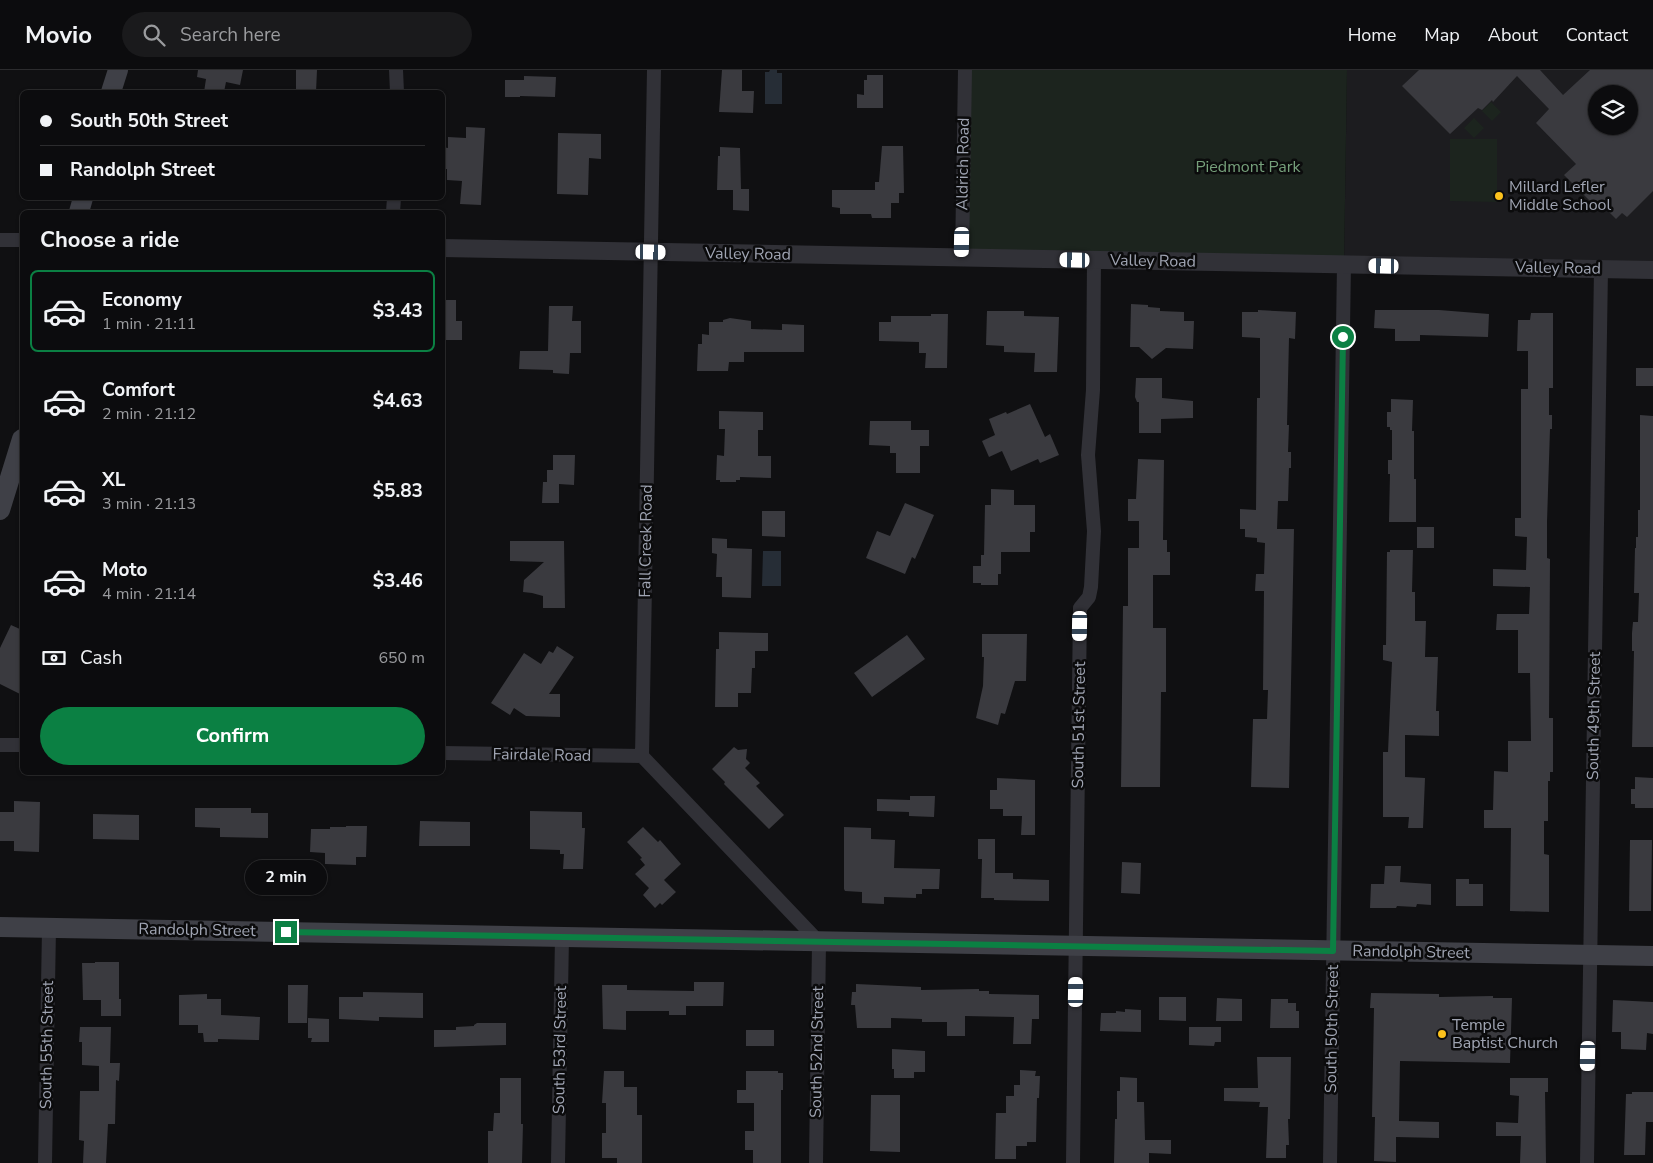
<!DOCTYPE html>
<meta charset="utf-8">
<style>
:root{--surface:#0c0c0e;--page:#1a1a1c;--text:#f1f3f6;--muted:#9a9b9e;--line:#2c2c2e;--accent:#0b8043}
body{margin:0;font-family:"Nunito Sans",sans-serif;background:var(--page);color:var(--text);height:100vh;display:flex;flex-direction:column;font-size:19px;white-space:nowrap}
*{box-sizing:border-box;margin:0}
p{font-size:16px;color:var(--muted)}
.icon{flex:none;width:28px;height:28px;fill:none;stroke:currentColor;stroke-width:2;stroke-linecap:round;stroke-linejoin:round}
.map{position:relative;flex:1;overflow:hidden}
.side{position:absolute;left:20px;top:140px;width:425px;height:565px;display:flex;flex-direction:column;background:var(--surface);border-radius:8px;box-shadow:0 1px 4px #0004,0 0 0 1px var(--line)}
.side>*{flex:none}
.guide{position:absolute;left:20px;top:20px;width:425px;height:110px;border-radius:8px;box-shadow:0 1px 4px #0004,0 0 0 1px var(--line);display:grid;align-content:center;height:110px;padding:0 20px;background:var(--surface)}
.controls{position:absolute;left:1588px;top:15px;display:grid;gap:10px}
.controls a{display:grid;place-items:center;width:50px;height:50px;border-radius:50%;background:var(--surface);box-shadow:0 1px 4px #0004,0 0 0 1px var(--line);font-size:25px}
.end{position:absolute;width:22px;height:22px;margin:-11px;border:6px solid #0b8043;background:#fff;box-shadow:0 0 0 2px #fff}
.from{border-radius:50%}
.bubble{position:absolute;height:35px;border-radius:18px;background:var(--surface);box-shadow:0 1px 4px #0004,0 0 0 1px var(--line);font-size:16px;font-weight:700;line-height:35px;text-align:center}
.car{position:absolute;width:15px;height:30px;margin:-15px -8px;border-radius:6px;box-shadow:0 0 4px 1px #0007;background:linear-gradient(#fff 24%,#345 0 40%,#fff 0 76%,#345 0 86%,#fff 0)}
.guide b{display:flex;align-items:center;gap:18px;height:48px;font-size:19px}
.guide b+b{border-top:1px solid var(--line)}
.guide i{width:12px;height:12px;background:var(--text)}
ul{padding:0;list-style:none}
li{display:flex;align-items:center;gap:15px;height:82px;margin:0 10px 8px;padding:0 10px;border:2px solid transparent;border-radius:8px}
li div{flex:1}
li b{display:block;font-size:19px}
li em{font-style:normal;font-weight:700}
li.on{border-color:var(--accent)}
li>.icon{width:45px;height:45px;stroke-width:1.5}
h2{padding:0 20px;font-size:22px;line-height:60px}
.pay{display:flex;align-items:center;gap:12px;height:55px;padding:0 20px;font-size:19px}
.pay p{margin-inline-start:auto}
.primary-button{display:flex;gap:10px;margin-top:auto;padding:10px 20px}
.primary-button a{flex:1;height:58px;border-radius:30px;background:var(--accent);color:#fff;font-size:20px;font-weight:700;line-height:58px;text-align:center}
header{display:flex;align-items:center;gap:30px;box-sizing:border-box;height:70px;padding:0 25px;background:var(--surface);border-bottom:1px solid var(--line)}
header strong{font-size:24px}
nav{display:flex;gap:28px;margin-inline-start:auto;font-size:18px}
.search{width:350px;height:45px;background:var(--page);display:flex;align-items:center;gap:12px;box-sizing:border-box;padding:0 18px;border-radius:28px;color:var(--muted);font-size:19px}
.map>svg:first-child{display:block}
.built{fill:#1c1c1f;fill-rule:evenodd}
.green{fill:#1c241e}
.water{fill:#262d36}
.building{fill:#3a3a3f;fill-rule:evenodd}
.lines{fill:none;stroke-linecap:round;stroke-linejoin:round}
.minor{stroke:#313137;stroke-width:14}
.tertiary{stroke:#313137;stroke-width:18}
.secondary{stroke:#3f4047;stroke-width:20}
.route{stroke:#0b8043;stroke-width:6}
.poi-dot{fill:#fcc21d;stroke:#0b0b0c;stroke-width:2}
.labels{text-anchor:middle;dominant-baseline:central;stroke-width:5;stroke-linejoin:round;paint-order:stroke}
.street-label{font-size:16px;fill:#a0a5b3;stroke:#0b0b0c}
.park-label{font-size:16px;fill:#76a07b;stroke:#0b0b0c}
.poi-label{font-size:16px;fill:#a0a5b3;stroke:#0b0b0c;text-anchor:start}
</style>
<header>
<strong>Movio</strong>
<div class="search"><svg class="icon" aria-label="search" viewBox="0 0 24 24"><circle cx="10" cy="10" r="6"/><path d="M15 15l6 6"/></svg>Search here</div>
<nav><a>Home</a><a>Map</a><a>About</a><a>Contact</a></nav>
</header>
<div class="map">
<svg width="1653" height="1093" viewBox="0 0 1653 1093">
<rect width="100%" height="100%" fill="#101012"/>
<!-- built -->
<path class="built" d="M 1347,0 L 1653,0 L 1653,200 L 1344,195 ZM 1596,24 L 1629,24 L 1629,56 L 1596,56 Z"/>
<!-- green -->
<path class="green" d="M 965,0 L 1347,0 L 1344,195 L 962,188 Z
M 1491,32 L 1501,42 L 1492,51 L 1482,41 Z
M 1474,48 L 1484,58 L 1474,68 L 1464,58 Z
M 1450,69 L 1497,69 L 1497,132 L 1450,131 Z"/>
<!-- water -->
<path class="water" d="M 770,0 L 777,0 L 777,3 L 782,3 L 782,34 L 765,34 L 765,2 L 769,2 Z
M 763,481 L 781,481 L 781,516 L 762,516 Z"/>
<!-- building -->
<path class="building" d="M 198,0 L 243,0 L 240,15 L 226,12 L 224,22 L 204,22 L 206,9 L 197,7 Z
M 296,0 L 317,0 L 316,22 L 296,22 Z
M 722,0 L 742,0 L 742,21 L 754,21 L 753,43 L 719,42 Z
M 1419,0 L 1540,0 L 1563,25 L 1590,0 L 1653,0 L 1653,121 L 1627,147 L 1622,143 L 1616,149 L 1600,133 L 1596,137 L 1564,105 L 1576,94 L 1536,53 L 1549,39 L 1517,6 L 1493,32 L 1492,30 L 1482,40 L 1478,38 L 1450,64 L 1402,16 ZM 1596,24 L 1629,24 L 1629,56 L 1596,56 Z
M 867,5 L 883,5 L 883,38 L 857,38 L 857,24 L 864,25 L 864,10 L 867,10 Z
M 524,6 L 556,7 L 555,27 L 520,26 L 520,27 L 505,27 L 505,10 L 524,10 Z
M 466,57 L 485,58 L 481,135 L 460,134 L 462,111 L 447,110 L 447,99 L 442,99 L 442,77 L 448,78 L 448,67 L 466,68 Z
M 558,63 L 601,64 L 601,89 L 589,88 L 588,125 L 557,124 Z
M 882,76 L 903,76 L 904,123 L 899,123 L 899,133 L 891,133 L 891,148 L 872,148 L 871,144 L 840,144 L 840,138 L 832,137 L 832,120 L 875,120 L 875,112 L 879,112 Z
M 720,77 L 740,78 L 741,119 L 749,119 L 749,141 L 733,140 L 733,120 L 717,120 L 718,86 L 720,86 Z
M 442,230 L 456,230 L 456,251 L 462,251 L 462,270 L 442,270 Z
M 1131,234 L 1148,235 L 1148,237 L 1160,238 L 1160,241 L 1184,242 L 1184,251 L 1194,251 L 1193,279 L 1166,278 L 1152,289 L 1139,277 L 1130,277 Z
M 549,236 L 573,236 L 572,251 L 581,251 L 581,283 L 570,283 L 569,304 L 553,303 L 553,300 L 519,299 L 520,281 L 548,281 Z
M 1258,240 L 1296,242 L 1295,269 L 1289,268 L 1287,355 L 1289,355 L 1288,382 L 1291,382 L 1291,398 L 1289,398 L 1288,431 L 1278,431 L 1277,459 L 1294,459 L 1289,718 L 1251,717 L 1253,649 L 1267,649 L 1268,620 L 1263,620 L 1264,521 L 1255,521 L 1256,504 L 1264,504 L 1265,473 L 1257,472 L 1257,468 L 1245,467 L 1245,459 L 1240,459 L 1240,439 L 1256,440 L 1257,328 L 1260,328 L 1260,268 L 1242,267 L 1242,242 L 1258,242 Z
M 1375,240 L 1439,240 L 1489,244 L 1488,267 L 1420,265 L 1420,271 L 1395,271 L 1395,259 L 1374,258 Z
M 987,241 L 1024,241 L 1024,246 L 1059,247 L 1057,302 L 1034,302 L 1035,283 L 1004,282 L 1004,276 L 986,275 Z
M 1531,243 L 1553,243 L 1553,318 L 1549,318 L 1549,345 L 1552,345 L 1552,359 L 1550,359 L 1547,452 L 1547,488 L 1550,489 L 1549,648 L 1553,648 L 1553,702 L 1550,702 L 1550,711 L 1548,711 L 1548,751 L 1544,751 L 1544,784 L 1549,785 L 1549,842 L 1510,841 L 1511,758 L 1484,758 L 1484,740 L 1493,740 L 1494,701 L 1508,702 L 1508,671 L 1531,671 L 1530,603 L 1518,603 L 1518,560 L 1496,560 L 1497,544 L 1529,544 L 1530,517 L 1493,516 L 1493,499 L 1526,500 L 1527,467 L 1515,466 L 1515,448 L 1521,448 L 1521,319 L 1528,319 L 1528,281 L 1517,281 L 1518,250 L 1530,250 Z
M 931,244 L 948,244 L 947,298 L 925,298 L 926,283 L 919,283 L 919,272 L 879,271 L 879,252 L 891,252 L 891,246 L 931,246 Z
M 730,248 L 751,251 L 751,259 L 782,260 L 782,254 L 804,255 L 804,282 L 744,282 L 744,292 L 729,292 L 728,301 L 697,301 L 698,274 L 702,274 L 702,264 L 709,265 L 709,252 L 723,252 L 723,250 Z
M 1636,298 L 1653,298 L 1653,316 L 1636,316 Z
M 1136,308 L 1162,308 L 1162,328 L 1193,331 L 1193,348 L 1161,349 L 1161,363 L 1139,363 L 1139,332 L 1137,332 L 1135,327 Z
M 1391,329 L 1413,330 L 1412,361 L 1414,361 L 1414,409 L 1416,409 L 1416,452 L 1389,452 L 1390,404 L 1388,404 L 1388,390 L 1392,390 L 1392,360 L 1390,360 L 1390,357 L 1387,357 L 1387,342 L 1391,342 Z
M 1030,334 L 1045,367 L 1050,364 L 1059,385 L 1040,393 L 1038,389 L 1011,401 L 1002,381 L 989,387 L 982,371 L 995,365 L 989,349 L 1006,342 L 1007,344 Z
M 719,341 L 763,342 L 763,360 L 758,360 L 758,386 L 771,386 L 771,408 L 740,407 L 740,410 L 736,410 L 736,412 L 720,412 L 720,410 L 716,410 L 717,385 L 724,386 L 725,359 L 719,359 Z
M 1640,345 L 1653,346 L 1653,677 L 1632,677 L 1634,581 L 1632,581 L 1632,563 L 1633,552 L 1638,552 L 1639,523 L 1634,523 L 1635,478 L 1636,478 L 1636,467 L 1638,467 L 1638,440 L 1640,440 Z
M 870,351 L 911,351 L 911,360 L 929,360 L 929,376 L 920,376 L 920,403 L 896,403 L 896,383 L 890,383 L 890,376 L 869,375 Z
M 553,385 L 575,385 L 574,415 L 559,414 L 559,433 L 542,433 L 543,412 L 547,412 L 547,400 L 553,400 Z
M 1138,389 L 1164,390 L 1163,470 L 1167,470 L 1167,482 L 1170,482 L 1170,505 L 1153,505 L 1153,558 L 1166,558 L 1166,622 L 1161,622 L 1160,717 L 1121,717 L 1123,536 L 1128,536 L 1128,478 L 1139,478 L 1139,451 L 1128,451 L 1128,429 L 1136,429 Z
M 991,419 L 1014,420 L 1014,435 L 1035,435 L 1035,462 L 1030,462 L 1030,482 L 1001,482 L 1001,504 L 998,504 L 998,515 L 981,515 L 981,513 L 973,513 L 973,496 L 981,496 L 981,485 L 984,485 L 985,435 L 991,435 Z
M 905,433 L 934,445 L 915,489 L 912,487 L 905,504 L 866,488 L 877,461 L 890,466 Z
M 762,441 L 785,441 L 785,467 L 762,466 Z
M 1417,457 L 1434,457 L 1434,478 L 1417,478 Z
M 712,468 L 727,469 L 727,478 L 752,479 L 751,528 L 722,527 L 722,507 L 716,507 L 717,484 L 712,483 Z
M 510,471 L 564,471 L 565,538 L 543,538 L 543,526 L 532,523 L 523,522 L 524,510 L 544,492 L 510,491 Z
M 1390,480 L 1413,480 L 1412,522 L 1415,522 L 1415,551 L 1426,551 L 1425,587 L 1438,587 L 1436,641 L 1439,641 L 1439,666 L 1405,665 L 1405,707 L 1425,708 L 1423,758 L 1408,758 L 1409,747 L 1383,747 L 1383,682 L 1388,682 L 1392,592 L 1383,590 L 1383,575 L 1386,575 L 1387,482 L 1390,482 Z
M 11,555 L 22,560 L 22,625 L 0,614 L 0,578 Z
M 719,562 L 768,563 L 768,581 L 755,581 L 755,598 L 752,598 L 751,623 L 738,623 L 738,637 L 715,637 L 716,579 L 719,579 Z
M 982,564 L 1027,564 L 1026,611 L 1015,611 L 1005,644 L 1001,643 L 998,655 L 976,648 L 983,616 L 984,587 L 982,587 Z
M 907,565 L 925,589 L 872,627 L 854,603 Z
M 557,576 L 574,587 L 549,624 L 560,624 L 560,647 L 526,646 L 514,638 L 510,645 L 491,633 L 524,583 L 541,594 L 549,581 L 553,583 Z
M 734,677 L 738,680 L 747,679 L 746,689 L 750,693 L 745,698 L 760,713 L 756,716 L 784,745 L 769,759 L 724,714 L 725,712 L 712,699 Z
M 1635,707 L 1653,708 L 1653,738 L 1635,738 L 1635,734 L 1631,734 L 1631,719 L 1635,719 Z
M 997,708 L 1035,710 L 1035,765 L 1021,765 L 1022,746 L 1003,746 L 1003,739 L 990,739 L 990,720 L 997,720 Z
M 910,726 L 935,726 L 934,747 L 909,746 L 909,742 L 877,741 L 877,729 L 910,730 Z
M 14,731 L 40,732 L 39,782 L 14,781 L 14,771 L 0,771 L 0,742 L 14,742 Z
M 195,738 L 251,738 L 251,743 L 268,743 L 268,768 L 220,767 L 220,758 L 195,757 Z
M 530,741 L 582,742 L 582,758 L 585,758 L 583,799 L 563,799 L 564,784 L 560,784 L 560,780 L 530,779 Z
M 93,744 L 139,745 L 139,770 L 93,769 Z
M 420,751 L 470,752 L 470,776 L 419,776 Z
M 346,756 L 367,756 L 366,787 L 356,787 L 356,795 L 325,794 L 325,783 L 310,782 L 311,759 L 330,759 L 330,757 L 346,757 Z
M 643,757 L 658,772 L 660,770 L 681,794 L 664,810 L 676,822 L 662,835 L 660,833 L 655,838 L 643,825 L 649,818 L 635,804 L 645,795 L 640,789 L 642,788 L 627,772 Z
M 844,757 L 871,758 L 871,769 L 895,770 L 894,798 L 940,799 L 939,819 L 922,819 L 922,824 L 916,824 L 916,828 L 884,827 L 884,834 L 862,833 L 862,822 L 845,821 L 844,819 Z
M 978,769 L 995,769 L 995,803 L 1013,803 L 1013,809 L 1049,810 L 1049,831 L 994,830 L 994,828 L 981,828 L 982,789 L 978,789 Z
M 1630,770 L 1652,770 L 1651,841 L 1629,841 Z
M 1122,792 L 1141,793 L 1140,824 L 1121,823 Z
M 1385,796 L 1401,796 L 1400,812 L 1431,814 L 1431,835 L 1417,834 L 1416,837 L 1397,836 L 1396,838 L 1370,838 L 1371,814 L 1384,814 Z
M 1456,809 L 1469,809 L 1469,814 L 1483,814 L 1483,836 L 1456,836 Z
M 95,892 L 119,892 L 119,929 L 121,929 L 121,946 L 101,946 L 101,930 L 83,930 L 82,893 L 95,893 Z
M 694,912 L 724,912 L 723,936 L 686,936 L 686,945 L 669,945 L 669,941 L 626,941 L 626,960 L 603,959 L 602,915 L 627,915 L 627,920 L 694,921 Z
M 856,914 L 921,917 L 921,920 L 979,919 L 979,921 L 989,921 L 989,924 L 1039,925 L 1039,949 L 1032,949 L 1031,974 L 1013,974 L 1014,947 L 965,946 L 965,966 L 947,966 L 947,952 L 922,952 L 922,949 L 891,948 L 891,958 L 857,958 L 855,935 L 851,935 L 852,922 L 856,922 Z
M 288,915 L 308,915 L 307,953 L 288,953 Z
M 363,922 L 423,923 L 423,948 L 379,947 L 379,951 L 339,949 L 339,927 L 363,927 Z
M 1371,923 L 1439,924 L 1439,927 L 1493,926 L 1493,928 L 1512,928 L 1510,993 L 1400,991 L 1399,1051 L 1439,1052 L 1439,1068 L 1396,1067 L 1396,1092 L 1374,1091 L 1375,1047 L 1372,1047 L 1374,938 L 1370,938 Z
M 207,924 L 207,929 L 221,929 L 221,945 L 260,947 L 259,970 L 218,969 L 218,972 L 204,972 L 203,963 L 198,963 L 198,955 L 179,955 L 179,925 Z
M 1159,927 L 1186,927 L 1186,951 L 1159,950 Z
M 1217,928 L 1242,929 L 1242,951 L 1216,951 Z
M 1271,929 L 1288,929 L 1288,933 L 1296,933 L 1296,941 L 1299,941 L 1299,958 L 1270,958 Z
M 1613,930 L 1653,932 L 1653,964 L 1647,963 L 1646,980 L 1621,979 L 1621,962 L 1612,962 Z
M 1125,939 L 1141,940 L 1141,962 L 1100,961 L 1101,943 L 1116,943 L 1116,941 L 1125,942 Z
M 308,948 L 329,949 L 329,972 L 311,972 L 312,968 L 308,968 Z
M 477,953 L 506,953 L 506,975 L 434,977 L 434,960 L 456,960 L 456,957 L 474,956 L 474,955 Z
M 80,957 L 111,957 L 110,993 L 120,993 L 119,1011 L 116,1010 L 115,1054 L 108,1054 L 106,1093 L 83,1093 L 84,1071 L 79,1070 L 80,1021 L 99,1021 L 99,996 L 82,995 L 82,972 L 79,972 Z
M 1189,957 L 1221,957 L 1221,972 L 1215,972 L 1214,976 L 1189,975 Z
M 746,960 L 774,960 L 774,976 L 746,976 Z
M 892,979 L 925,981 L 925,1002 L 914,1002 L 914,1008 L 894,1008 L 894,999 L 892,999 Z
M 1257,987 L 1291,987 L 1290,1049 L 1288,1049 L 1289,1075 L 1286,1075 L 1286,1088 L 1266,1088 L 1268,1037 L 1259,1037 L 1260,1032 L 1224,1031 L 1224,1018 L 1258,1018 Z
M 1020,1000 L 1036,1001 L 1035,1006 L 1040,1006 L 1039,1028 L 1037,1028 L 1036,1072 L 1027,1072 L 1027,1076 L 1016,1076 L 1016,1089 L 995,1089 L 996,1043 L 1006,1043 L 1006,1026 L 1014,1026 L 1014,1015 L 1020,1015 Z
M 604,1001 L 624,1001 L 624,1017 L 637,1017 L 637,1045 L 642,1045 L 642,1093 L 617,1093 L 617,1088 L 602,1088 L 602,1063 L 606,1063 L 606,1033 L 602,1033 Z
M 746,1001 L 778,1001 L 778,1003 L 783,1003 L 783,1020 L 781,1020 L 781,1093 L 753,1093 L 753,1080 L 745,1080 L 745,1061 L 754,1061 L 754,1033 L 737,1033 L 737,1020 L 746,1020 Z
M 1120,1007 L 1137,1008 L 1137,1032 L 1144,1032 L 1145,1070 L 1171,1070 L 1171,1084 L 1149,1083 L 1149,1093 L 1114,1093 L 1115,1049 L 1117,1049 L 1117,1021 L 1120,1021 Z
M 500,1008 L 521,1008 L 521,1054 L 523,1054 L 522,1093 L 488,1093 L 488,1061 L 493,1061 L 494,1043 L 500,1043 Z
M 1510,1008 L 1548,1008 L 1548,1022 L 1545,1022 L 1546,1093 L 1520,1093 L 1521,1066 L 1496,1066 L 1496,1052 L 1518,1053 L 1519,1026 L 1510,1025 Z
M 1632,1022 L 1653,1022 L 1653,1052 L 1646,1052 L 1645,1085 L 1624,1085 L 1626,1024 L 1632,1024 Z
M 871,1025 L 900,1025 L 900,1082 L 870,1081 Z"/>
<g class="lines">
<!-- minor -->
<path class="minor" d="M 396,0 L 397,22
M 654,0 L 642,686 L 819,872 L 816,1093
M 393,142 L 394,128
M 0,170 L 22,170
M 962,188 L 965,0
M 0,675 L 22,675
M 442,683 L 642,686
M 45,1093 L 49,858
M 558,1093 L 562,867
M 1073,1093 L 1080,538 L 1089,527 L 1091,517 L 1094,461 L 1088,385 L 1093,320 L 1094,190
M 1330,1093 L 1344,195
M 1587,1093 L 1601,199"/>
<!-- tertiary -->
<path class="tertiary" d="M 442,178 L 1653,200"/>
<!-- secondary -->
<path class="secondary" d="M 111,22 L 118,0
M 79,142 L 83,128
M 0,440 L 22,369
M 0,857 L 1653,886"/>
</g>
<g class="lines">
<!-- route -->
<path class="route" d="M 286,862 L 1333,881 L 1343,267"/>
</g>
<!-- markers -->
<g class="poi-dot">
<circle cx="1499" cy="126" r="5"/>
<circle cx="1442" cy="964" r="5"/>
</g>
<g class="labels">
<!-- street labels -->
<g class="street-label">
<text transform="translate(963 94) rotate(-89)">Aldrich Road</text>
<text transform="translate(748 184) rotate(1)">Valley Road</text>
<text transform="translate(1153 191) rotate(1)">Valley Road</text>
<text transform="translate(1558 198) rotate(1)">Valley Road</text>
<text transform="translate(646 471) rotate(-89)">Fall Creek Road</text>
<text transform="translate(1594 646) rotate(-89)">South 49th Street</text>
<text transform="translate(1079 655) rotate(-89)">South 51st Street</text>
<text transform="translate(542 685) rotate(1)">Fairdale Road</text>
<text transform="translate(197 860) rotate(1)">Randolph Street</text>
<text transform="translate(1411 882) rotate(1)">Randolph Street</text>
<text transform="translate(1332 959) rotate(-89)">South 50th Street</text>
<text transform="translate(47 975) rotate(-89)">South 55th Street</text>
<text transform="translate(560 980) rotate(-89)">South 53rd Street</text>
<text transform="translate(817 982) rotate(-89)">South 52nd Street</text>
</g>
<!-- park labels -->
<g class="park-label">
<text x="1248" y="97">Piedmont Park</text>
</g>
<!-- poi labels -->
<g class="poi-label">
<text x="1509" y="117">Millard Lefler<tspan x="1509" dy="18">Middle School</tspan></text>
<text x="1452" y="955">Temple<tspan x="1452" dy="18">Baptist Church</tspan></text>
</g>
</g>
</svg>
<div class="controls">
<a><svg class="icon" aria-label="layers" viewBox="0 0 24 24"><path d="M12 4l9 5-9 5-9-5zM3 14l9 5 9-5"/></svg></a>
</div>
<i class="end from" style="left:1343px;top:267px"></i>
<i class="end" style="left:286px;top:862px"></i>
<div class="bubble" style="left:245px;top:790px;width:82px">2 min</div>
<i class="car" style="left:962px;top:172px;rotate:181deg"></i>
<i class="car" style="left:651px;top:182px;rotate:91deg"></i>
<i class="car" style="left:1075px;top:190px;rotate:271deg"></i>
<i class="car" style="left:1384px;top:196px;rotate:271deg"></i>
<i class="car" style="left:1080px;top:556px;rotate:181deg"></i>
<i class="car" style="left:1076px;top:922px;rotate:1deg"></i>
<i class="car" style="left:1588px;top:986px;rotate:181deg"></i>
<div class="guide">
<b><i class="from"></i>South 50th Street</b>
<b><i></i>Randolph Street</b>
</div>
<section class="side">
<h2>Choose a ride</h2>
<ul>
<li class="on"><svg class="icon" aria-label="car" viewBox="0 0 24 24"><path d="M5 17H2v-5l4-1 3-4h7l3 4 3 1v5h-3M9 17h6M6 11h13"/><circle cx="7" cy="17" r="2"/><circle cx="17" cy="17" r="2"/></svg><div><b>Economy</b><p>1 min · 21:11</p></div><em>$3.43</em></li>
<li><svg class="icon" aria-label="car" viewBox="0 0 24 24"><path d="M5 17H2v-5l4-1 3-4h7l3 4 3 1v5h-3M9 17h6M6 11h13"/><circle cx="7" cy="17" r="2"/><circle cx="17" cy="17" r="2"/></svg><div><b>Comfort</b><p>2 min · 21:12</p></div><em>$4.63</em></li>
<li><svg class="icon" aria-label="car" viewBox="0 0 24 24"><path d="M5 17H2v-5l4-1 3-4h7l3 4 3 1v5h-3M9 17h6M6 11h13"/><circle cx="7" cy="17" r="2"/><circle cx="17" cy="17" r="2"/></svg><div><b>XL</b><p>3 min · 21:13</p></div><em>$5.83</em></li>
<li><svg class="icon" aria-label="car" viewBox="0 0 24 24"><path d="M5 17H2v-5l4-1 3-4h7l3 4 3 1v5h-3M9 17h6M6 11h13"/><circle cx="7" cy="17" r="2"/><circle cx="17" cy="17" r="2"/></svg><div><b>Moto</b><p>4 min · 21:14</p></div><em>$3.46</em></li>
</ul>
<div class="pay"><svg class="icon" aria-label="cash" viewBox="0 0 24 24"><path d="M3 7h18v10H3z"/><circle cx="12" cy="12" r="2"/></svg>Cash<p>650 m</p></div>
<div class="primary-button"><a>Confirm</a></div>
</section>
</div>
